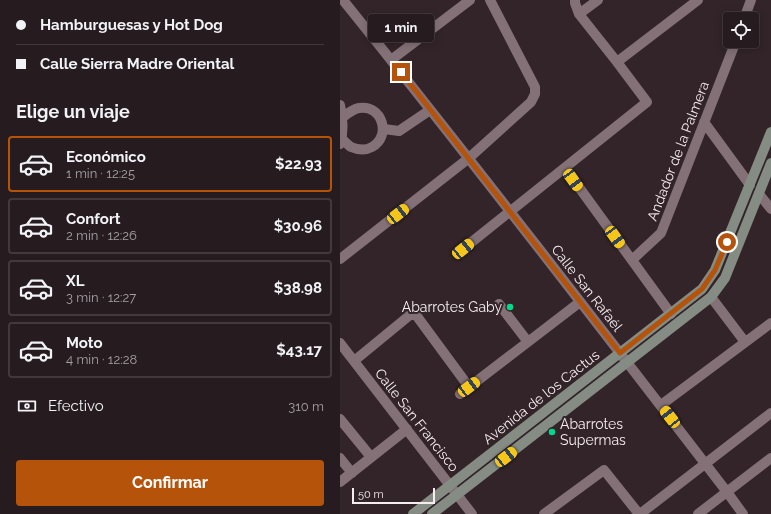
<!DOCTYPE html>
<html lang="es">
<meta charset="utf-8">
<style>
:root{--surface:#261b1f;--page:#2e2428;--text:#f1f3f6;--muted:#a4a1a4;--line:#42393d;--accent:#b45309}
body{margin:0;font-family:Raleway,sans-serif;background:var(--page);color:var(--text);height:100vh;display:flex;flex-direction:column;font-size:15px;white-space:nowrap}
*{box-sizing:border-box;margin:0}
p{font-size:13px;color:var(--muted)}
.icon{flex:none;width:22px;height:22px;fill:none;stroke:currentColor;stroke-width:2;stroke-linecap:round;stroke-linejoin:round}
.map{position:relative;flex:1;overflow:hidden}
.drawer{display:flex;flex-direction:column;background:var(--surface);width:340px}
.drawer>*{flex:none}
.top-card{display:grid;align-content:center;height:88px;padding:0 16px;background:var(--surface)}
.buttons{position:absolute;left:383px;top:12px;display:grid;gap:8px}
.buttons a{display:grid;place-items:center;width:36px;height:36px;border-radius:4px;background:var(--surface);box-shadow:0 2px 10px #0003,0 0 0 1px var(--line);font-size:20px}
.scale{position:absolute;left:12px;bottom:10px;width:83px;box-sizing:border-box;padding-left:4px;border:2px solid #f7ecf0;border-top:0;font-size:11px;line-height:14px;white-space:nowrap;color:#f7ecf0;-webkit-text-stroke:3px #322429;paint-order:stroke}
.end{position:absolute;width:18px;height:18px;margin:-9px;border:5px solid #b45309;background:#fff;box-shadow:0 0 0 2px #fff}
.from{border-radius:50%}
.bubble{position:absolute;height:28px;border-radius:4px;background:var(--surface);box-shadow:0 2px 10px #0003,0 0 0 1px var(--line);font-size:13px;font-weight:700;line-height:28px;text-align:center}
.car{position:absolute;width:12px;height:24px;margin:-12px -6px;border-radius:5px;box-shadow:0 0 3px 1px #0007;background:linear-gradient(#f5c518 24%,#345 0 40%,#f5c518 0 76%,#345 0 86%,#f5c518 0)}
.top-card b{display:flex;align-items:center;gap:14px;height:38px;font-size:15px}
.top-card b+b{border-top:1px solid var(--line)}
.top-card i{width:10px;height:10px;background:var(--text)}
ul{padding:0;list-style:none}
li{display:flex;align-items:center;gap:12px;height:56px;margin:0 8px 6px;padding:0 8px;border:2px solid var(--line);border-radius:4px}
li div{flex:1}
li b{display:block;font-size:15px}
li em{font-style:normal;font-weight:700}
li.current{border-color:var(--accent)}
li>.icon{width:36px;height:36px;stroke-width:1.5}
h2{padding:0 16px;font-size:18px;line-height:48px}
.pay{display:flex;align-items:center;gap:10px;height:44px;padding:0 16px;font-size:15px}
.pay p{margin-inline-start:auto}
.cta{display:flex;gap:8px;margin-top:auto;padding:8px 16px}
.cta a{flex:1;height:46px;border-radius:4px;background:var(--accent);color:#fff;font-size:16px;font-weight:700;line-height:46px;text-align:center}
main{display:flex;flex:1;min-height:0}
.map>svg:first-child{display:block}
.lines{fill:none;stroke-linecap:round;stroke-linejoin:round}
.street{stroke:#837177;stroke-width:10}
.secondary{stroke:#848c84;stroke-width:10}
.route{stroke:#b45309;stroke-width:5}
.poi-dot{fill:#00d98c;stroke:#322429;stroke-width:1.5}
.labels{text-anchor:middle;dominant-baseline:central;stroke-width:4;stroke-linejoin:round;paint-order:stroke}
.street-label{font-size:14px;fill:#f7ecf0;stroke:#322429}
.poi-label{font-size:14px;fill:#f7ecf0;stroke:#322429;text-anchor:end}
</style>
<main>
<section class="drawer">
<div class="top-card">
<b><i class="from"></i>Hamburguesas y Hot Dog</b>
<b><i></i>Calle Sierra Madre Oriental</b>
</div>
<h2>Elige un viaje</h2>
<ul>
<li class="current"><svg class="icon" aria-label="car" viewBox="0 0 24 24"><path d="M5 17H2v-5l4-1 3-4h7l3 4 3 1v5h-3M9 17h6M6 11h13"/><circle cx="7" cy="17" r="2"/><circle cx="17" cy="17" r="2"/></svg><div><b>Económico</b><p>1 min · 12:25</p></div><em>$22.93</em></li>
<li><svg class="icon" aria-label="car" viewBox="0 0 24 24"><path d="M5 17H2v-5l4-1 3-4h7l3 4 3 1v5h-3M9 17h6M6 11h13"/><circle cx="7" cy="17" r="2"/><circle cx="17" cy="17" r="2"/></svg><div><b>Confort</b><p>2 min · 12:26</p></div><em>$30.96</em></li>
<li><svg class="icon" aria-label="car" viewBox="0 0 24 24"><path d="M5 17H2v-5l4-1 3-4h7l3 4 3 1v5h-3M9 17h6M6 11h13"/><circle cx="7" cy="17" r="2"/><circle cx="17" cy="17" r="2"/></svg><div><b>XL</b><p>3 min · 12:27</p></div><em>$38.98</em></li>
<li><svg class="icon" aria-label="car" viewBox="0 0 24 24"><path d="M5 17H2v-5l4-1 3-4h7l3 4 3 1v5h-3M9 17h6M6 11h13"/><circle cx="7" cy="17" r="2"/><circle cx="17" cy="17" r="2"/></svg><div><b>Moto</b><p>4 min · 12:28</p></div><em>$43.17</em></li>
</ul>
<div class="pay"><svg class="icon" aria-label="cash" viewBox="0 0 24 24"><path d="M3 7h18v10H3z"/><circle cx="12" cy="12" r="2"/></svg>Efectivo<p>310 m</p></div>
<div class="cta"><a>Confirmar</a></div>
</section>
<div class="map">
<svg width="431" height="514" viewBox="0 0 431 514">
<rect width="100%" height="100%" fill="#322429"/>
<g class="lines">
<!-- street -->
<path class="street" d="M 3,0 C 133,162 260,327 387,492 L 403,514
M 239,14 L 258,0
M 404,19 L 411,0
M 51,60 L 130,0
M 277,62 L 358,0
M 0,105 C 3,118 4,131 0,144
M 364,122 L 410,185
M 44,129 L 59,131 L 90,110
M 2,139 C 5,142 8,145 11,147 C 18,150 25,151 32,147 C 52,136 42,104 19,108 C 13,109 8,113 3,117
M 225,168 L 331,314
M 419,194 L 431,209
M 123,249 L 307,102 L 277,62 L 239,14 L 235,3 L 235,0
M 0,259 L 129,158 L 191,102 L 195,94 L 195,87 L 150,0
M 292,260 L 321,233 L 396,41
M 371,297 L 405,342
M 159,304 L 188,342
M 0,343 L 132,514
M 14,361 L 70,315 L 76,315 L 129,387
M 120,394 L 240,302
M 321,405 L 431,323
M 0,419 L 31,457
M 0,458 L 12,473
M 0,482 L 67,429
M 204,514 L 264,470 L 299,514
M 300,514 L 431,413
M 358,514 L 431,458"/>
<!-- secondary -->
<path class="secondary" d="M 73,514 L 362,289 L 375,270 L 431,132
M 92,514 L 371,297 L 385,278 L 431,163"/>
</g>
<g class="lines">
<!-- route -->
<path class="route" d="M 61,72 L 280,353 L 362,289 L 375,270 L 387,242"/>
</g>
<!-- markers -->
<g class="poi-dot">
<circle cx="170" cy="307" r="4"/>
<circle cx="212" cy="432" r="4"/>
</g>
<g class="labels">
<!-- street labels -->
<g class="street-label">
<text transform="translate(338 151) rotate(-69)">Andador de la Palmera</text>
<text transform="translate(247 288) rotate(52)">Calle San Rafaél</text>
<text transform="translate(201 397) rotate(-38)">Avenida de los Cactus</text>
<text transform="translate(77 420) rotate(52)">Calle San Francisco</text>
</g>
<!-- poi labels -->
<g class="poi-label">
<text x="162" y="307">Abarrotes Gaby</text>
<text x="220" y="424" text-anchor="start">Abarrotes<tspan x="220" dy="16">Supermas</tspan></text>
</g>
</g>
</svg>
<div class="buttons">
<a><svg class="icon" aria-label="locate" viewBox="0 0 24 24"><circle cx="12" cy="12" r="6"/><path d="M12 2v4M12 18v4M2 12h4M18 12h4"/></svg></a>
</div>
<div class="scale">50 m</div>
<i class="end from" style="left:387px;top:242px"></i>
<i class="end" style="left:61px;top:72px"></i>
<div class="bubble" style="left:28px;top:14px;width:66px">1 min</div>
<i class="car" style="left:233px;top:180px;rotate:144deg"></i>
<i class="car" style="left:58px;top:214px;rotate:52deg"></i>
<i class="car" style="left:275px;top:237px;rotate:144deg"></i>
<i class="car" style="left:123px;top:249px;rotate:51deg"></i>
<i class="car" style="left:129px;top:387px;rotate:53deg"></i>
<i class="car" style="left:330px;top:417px;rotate:322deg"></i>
<i class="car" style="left:166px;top:457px;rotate:52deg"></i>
</div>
</main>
